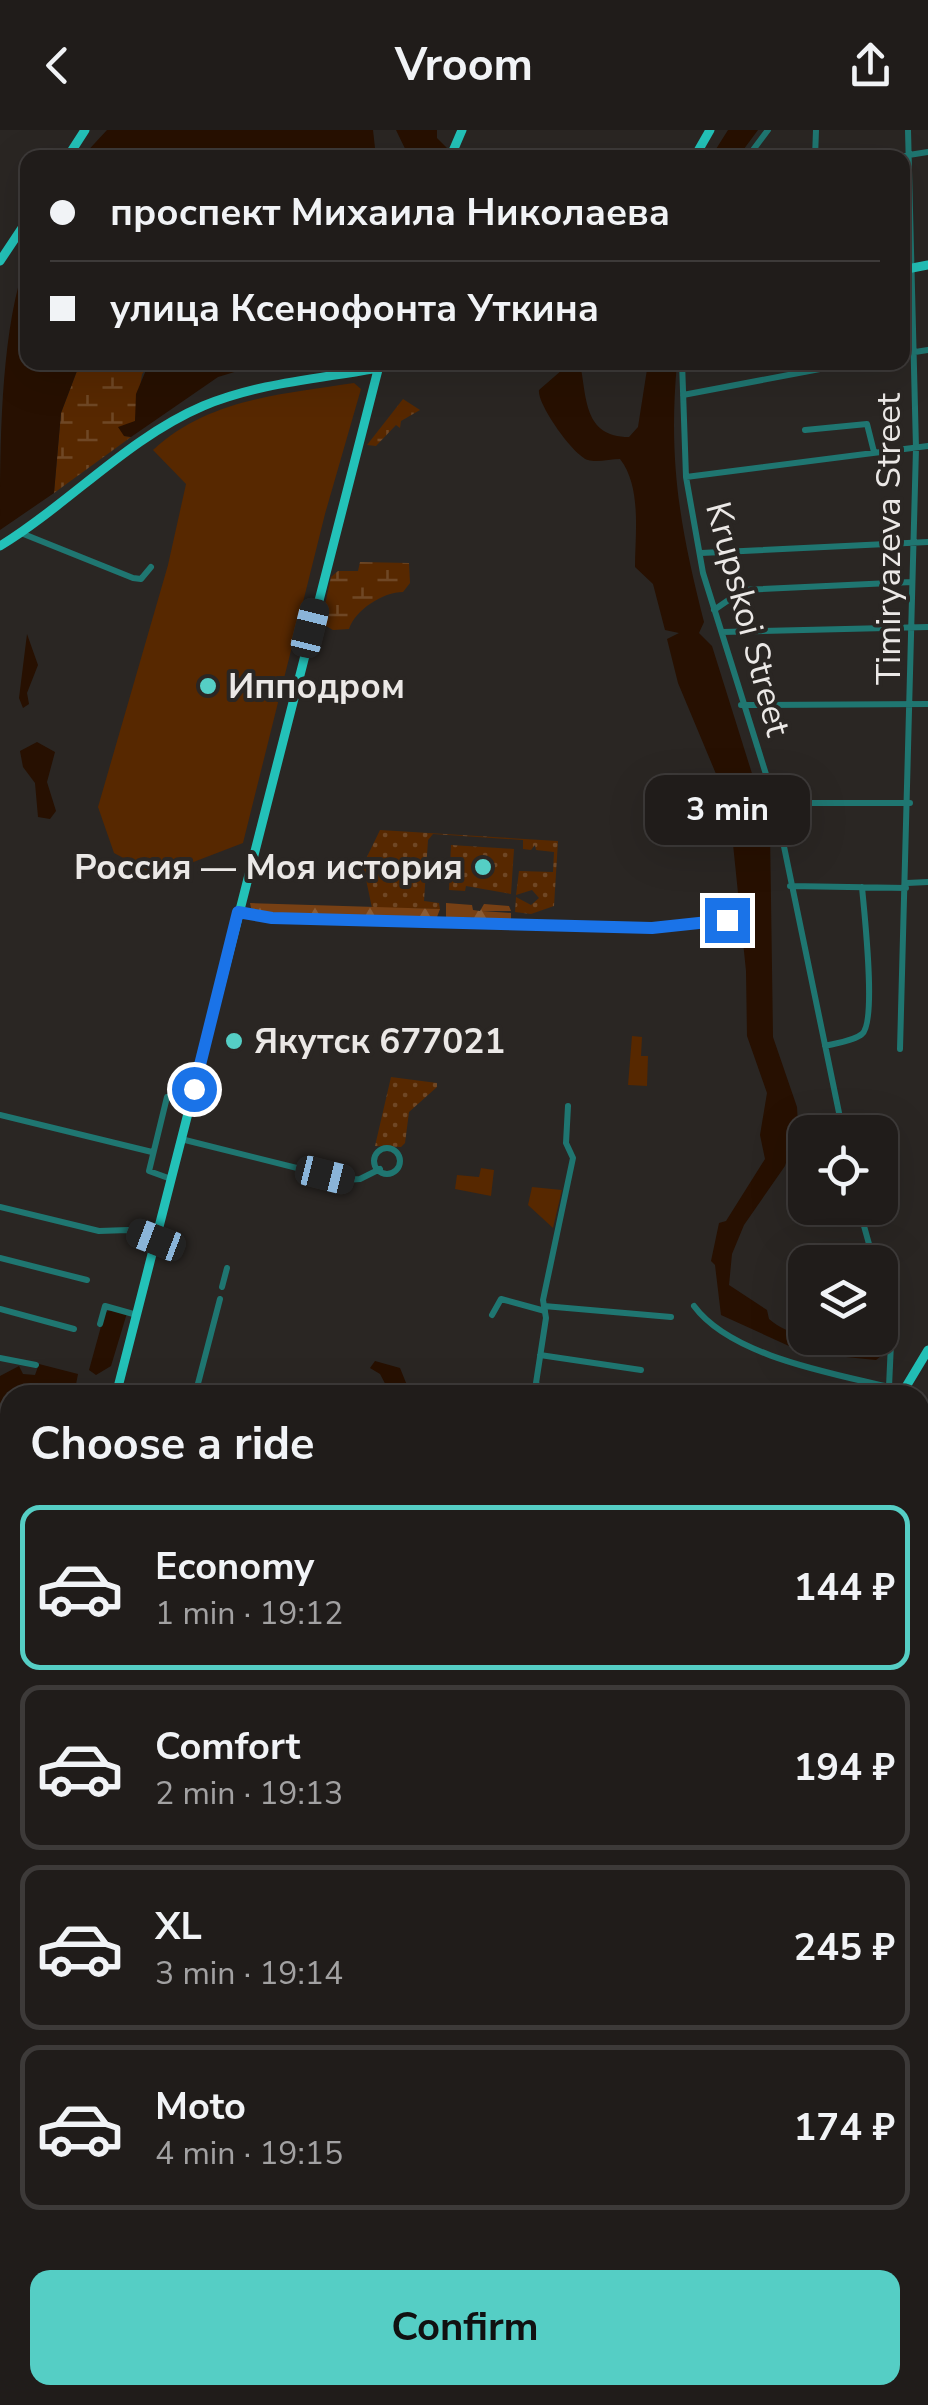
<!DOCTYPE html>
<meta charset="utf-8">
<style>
:root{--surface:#201c1a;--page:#282523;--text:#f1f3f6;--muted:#a2a1a2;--line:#3d3a39;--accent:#55cec5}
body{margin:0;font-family:"Nunito Sans",sans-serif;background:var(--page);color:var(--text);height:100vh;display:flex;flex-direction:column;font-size:38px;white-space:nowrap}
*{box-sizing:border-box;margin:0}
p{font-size:32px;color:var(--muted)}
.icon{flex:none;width:55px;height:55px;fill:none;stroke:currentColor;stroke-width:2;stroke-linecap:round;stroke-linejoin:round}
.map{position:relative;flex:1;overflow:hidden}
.side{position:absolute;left:0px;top:1255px;width:930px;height:1020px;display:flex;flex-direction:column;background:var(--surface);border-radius:30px 30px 0 0;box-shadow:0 10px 40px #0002,0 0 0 2px var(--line)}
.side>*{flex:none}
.banner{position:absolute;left:20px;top:20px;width:890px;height:220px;border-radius:20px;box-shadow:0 10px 40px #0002,0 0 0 2px var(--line);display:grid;align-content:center;height:220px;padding:0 30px;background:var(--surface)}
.tools{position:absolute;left:788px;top:985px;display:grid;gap:20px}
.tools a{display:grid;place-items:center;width:110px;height:110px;border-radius:20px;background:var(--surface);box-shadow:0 10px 40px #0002,0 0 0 2px var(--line);font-size:50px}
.end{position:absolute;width:45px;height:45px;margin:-22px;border:12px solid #1a73e8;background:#fff;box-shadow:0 0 0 5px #fff}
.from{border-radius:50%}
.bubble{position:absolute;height:70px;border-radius:20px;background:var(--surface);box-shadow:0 10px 40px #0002,0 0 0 2px var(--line);font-size:32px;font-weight:700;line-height:70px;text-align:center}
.car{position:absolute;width:30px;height:60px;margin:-30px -15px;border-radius:12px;box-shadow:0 0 8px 2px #0007;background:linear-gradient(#222 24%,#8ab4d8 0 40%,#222 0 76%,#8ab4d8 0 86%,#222 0)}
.banner b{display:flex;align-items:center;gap:35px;height:95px;font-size:38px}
.banner b+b{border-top:2px solid var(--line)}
.banner i{width:25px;height:25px;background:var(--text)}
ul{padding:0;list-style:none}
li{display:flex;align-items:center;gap:30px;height:165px;margin:0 20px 15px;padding:0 10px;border:5px solid var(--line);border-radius:20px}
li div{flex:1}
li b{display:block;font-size:38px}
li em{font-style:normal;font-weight:700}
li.on{border-color:var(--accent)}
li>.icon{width:90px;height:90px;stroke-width:1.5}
h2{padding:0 30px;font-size:45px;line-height:120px}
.button{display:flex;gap:20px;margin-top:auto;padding:20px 30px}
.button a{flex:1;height:115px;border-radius:20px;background:var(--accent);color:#111;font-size:40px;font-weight:700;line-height:115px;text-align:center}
header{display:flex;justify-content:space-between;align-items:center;height:130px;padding:0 30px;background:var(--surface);font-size:45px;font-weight:700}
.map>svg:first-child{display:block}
.grass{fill:url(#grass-dots)}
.forest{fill:url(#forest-firs)}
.wetland{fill:url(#wetland-marsh)}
.park{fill:#572800}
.water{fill:#271001}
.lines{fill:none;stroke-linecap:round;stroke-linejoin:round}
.canal{stroke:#271001;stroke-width:5}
.river{stroke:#271001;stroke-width:8}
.minor{stroke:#1f7671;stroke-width:6}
.major{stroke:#23c1b8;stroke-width:9}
.route{stroke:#1a73e8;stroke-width:12}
.poi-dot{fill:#55cec5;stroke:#2a2623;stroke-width:4}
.labels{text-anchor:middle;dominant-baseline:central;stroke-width:8;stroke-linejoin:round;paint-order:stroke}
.street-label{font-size:35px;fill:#ebe8e6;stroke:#2a2623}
.poi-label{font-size:35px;font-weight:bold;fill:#ebe8e6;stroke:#2a2623;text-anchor:start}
</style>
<header><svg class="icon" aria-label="back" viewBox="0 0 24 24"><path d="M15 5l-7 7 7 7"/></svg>Vroom<svg class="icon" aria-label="share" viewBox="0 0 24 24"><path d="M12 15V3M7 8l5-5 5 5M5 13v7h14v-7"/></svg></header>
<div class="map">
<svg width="928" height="2275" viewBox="0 0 928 2275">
<defs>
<pattern id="grass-dots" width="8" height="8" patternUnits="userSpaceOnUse" patternTransform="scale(2.5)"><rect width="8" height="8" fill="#572800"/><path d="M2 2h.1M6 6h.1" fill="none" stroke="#6f4725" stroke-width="1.8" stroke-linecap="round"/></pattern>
<pattern id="forest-firs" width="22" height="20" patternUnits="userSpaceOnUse" patternTransform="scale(2.5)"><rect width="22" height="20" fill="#774014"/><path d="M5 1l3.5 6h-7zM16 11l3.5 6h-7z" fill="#8a5c36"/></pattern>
<pattern id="wetland-marsh" width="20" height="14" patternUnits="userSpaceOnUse" patternTransform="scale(2.5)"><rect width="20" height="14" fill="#572800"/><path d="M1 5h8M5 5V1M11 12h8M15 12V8" fill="none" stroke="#6f4725"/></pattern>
</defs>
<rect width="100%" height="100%" fill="#2a2623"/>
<!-- grass -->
<path class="grass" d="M 380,700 L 558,711 L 554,776 L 531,784 L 515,782 L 516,767 L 531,775 L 539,768 L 532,760 L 516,765 L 519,741 L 553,742 L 554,722 L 536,720 L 535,715 L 531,720 L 523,719 L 523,710 L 433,704 L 428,710 L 424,771 L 439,773 L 440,779 L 372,778 L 363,735 Z
M 451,715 L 514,719 L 511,764 L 466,756 L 465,761 L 449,760 Z
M 391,947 L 437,953 L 437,957 L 409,982 L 405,1013 L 401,1017 L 375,1016 Z
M 928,1362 L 928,2195 L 920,2203 L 920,1370 Z
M 928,2203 L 928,2275 L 867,2275 L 874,2265 L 920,2265 L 920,2212 Z"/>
<!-- forest -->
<path class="forest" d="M 250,773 L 440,779 L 437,787 L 264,783 L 251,778 Z
M 446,773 L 472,775 L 473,780 L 480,781 L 484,774 L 509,776 L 511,781 L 482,781 L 511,783 L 511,789 L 446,787 Z"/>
<!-- wetland -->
<path class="wetland" d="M 80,233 L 150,235 L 142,244 L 135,291 L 127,297 L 124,306 L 131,307 L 54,363 L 61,283 Z
M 403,269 L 420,280 L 401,291 L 400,298 L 396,295 L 376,316 L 367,315 Z
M 360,432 L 409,433 L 410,453 L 403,462 C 383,462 355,480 349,499 L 333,500 L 321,493 L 331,447 L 338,441 L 358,441 Z
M 928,1815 L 928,2163 L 920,2169 L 920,1825 Z"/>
<!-- park -->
<path class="park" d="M 354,253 L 361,259 L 325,384 L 243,713 L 157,746 L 114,723 L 98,677 L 168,435 L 186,354 L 153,320 C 208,269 282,264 354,253 Z
M 632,906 L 642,907 L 641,926 L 648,926 L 647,956 L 628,955 Z
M 481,1038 L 494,1040 L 491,1066 L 455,1059 L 457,1045 L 479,1047 Z
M 532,1057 L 562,1060 L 553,1098 L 528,1075 Z"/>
<!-- water -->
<path class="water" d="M 107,0 L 373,0 L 376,27 L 82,27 Z
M 396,0 L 437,0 L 437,8 L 456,27 L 409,27 Z
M 728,0 L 758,0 L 738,27 L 711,27 Z
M 27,128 L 28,232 L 80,233 L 61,283 L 54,363 L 0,400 C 0,316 0,201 27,128 Z
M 149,233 L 149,232 L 326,233 L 241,240 L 218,247 L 131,307 L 124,306 L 118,297 L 135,291 L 136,264 Z
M 562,233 L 580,233 C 587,267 583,307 629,307 L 638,297 L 648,233 L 677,233 C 668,332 680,397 704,492 L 699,503 L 712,516 L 770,701 L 773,907 L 797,977 L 798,994 L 785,1036 L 744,1095 L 732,1124 L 729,1155 L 767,1180 L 769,1189 C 803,1218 842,1200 884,1211 L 885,1223 L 876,1230 L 846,1227 L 822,1213 L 789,1216 L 721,1185 L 715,1135 L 711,1131 L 719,1093 L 726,1091 L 765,1029 L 760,1005 L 767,963 L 747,906 L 746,841 L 729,675 L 678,553 L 667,509 L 679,503 L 665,500 L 653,454 L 635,437 C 635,405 642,357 620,329 C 610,329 597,333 588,330 C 573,325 537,274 539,260 L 562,240 Z
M 27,504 L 38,535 L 27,563 L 29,574 L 23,578 L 19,568 Z
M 37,612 L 55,622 L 47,652 L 56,681 L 50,689 L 38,687 L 35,653 L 23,637 L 20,621 Z
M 116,1179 L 127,1183 L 111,1236 L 96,1245 L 89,1240 L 105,1182 Z
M 375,1231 L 400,1238 L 411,1265 L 391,1265 L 380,1244 L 370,1238 Z
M 39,1234 L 78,1244 L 74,1265 L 10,1265 L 10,1297 L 0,1300 L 0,1246 L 19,1236 L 23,1244 L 35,1245 Z"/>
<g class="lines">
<!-- canal -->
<path class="canal" d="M 804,1212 L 828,1215"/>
<!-- river -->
<path class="river" d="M 920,1580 L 928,1568
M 633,2275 L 634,2265"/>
<!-- minor -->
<path class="minor" d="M 747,28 L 768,0
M 815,28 L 816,0
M 890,28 L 928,22
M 902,224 L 928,220
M 682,232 L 686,347 L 703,443 L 775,673 L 843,1002
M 683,265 L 857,232
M 805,300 L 867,294 L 874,322
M 686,347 L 928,316
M 21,403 L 133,448 L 141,449 L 151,437
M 701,423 L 928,412
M 714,480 L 743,460 L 912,452
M 722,502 L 928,497
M 741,575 L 928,574
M 775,673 L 910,673
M 907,753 L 928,752
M 790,756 L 906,758
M 240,783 L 272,788 L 634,798 L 727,790
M 825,916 C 836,913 854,911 862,904 C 877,892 864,781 862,757
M 900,919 L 916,318 L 908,0
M 167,967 L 149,1041 L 171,1049
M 0,985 L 152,1022
M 181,1009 L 345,1050 L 360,1049 L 380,1039
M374 1031a13 13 0 1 1 26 0a13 13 0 1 1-26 0Z
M 0,1077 L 99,1101 L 128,1100 L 156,1110
M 859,1078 L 874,1132
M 0,1128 L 87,1150
M 222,1157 L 227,1138
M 880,1175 L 891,1213 L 889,1257 L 893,1265
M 544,1176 L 671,1187
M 694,1176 C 731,1226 831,1243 889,1257
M 0,1179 L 74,1199
M 492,1185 L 501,1169 L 545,1181
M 100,1194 L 105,1176 L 137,1185
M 540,1225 L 641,1240
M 0,1228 L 36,1235
M 195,1265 L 220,1169
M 214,1265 L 215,1264
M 545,1265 L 536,1253 L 546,1188 L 543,1170 L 573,1028 L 566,1013 L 568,976
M 0,1786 L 10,1789
M 0,1845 L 6,1834
M 0,2007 L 10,2011
M 487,2265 L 494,2275
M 520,2265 L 532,2275
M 198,2275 L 207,2265
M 324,2275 L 326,2265
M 435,2275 L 443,2265
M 555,2275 L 563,2271"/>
<!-- major -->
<path class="major" d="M 67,28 L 85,0
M 450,28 L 462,0
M 694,28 L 710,0
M 0,131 L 28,89
M 902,140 L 928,135
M 0,416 C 69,374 128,308 203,276 C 267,249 340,248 407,232
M 116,1265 L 380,232
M 901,1265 L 928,1220
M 0,1543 L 10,1519
M 0,1650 L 10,1646
M 141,2275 L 150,2265"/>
</g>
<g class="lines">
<!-- route -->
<path class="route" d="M 194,959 L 238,782 L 272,788 L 652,798 L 727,790"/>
</g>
<!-- markers -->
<g class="poi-dot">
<circle cx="208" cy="556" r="10"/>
<circle cx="483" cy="737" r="10"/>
<circle cx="234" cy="911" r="10"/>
</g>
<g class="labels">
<!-- street labels -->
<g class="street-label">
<text transform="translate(888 409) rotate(-90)">Timiryazeva Street</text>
<text transform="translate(748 489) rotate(75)">Krupskoi Street</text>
</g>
<!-- poi labels -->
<g class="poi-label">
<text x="228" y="556">Ипподром</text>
<text x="463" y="737" text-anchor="end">Россия — Моя история</text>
<text x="254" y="911">Якутск 677021</text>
</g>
</g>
</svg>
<div class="tools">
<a><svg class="icon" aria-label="locate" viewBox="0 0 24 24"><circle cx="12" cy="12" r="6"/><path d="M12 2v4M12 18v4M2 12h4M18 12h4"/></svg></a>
<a><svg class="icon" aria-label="layers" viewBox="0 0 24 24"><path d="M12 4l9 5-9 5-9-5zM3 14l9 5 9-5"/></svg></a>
</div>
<i class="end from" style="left:194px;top:959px"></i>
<i class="end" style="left:727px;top:790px"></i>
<div class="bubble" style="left:645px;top:645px;width:165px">3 min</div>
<i class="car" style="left:310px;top:498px;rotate:14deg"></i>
<i class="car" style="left:325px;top:1045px;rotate:104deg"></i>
<i class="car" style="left:156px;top:1110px;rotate:291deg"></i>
<div class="banner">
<b><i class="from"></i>проспект Михаила Николаева</b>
<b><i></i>улица Ксенофонта Уткина</b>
</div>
<section class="side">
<h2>Choose a ride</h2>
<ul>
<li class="on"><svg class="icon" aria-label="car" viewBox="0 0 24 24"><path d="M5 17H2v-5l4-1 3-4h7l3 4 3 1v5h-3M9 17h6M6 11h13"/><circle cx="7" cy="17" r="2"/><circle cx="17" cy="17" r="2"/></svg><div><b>Economy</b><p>1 min · 19:12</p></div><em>144 ₽</em></li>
<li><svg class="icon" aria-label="car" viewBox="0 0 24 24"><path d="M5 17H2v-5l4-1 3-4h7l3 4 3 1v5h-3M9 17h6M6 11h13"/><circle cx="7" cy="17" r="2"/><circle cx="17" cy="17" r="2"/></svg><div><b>Comfort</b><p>2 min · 19:13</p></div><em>194 ₽</em></li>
<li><svg class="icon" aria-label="car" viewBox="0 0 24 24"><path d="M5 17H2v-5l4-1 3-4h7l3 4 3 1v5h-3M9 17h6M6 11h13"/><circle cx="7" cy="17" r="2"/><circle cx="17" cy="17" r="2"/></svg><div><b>XL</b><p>3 min · 19:14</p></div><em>245 ₽</em></li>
<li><svg class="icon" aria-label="car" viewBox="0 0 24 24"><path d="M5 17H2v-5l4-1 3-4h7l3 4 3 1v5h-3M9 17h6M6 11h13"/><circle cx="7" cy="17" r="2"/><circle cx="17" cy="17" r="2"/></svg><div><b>Moto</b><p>4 min · 19:15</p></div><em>174 ₽</em></li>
</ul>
<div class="button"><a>Confirm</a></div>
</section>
</div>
